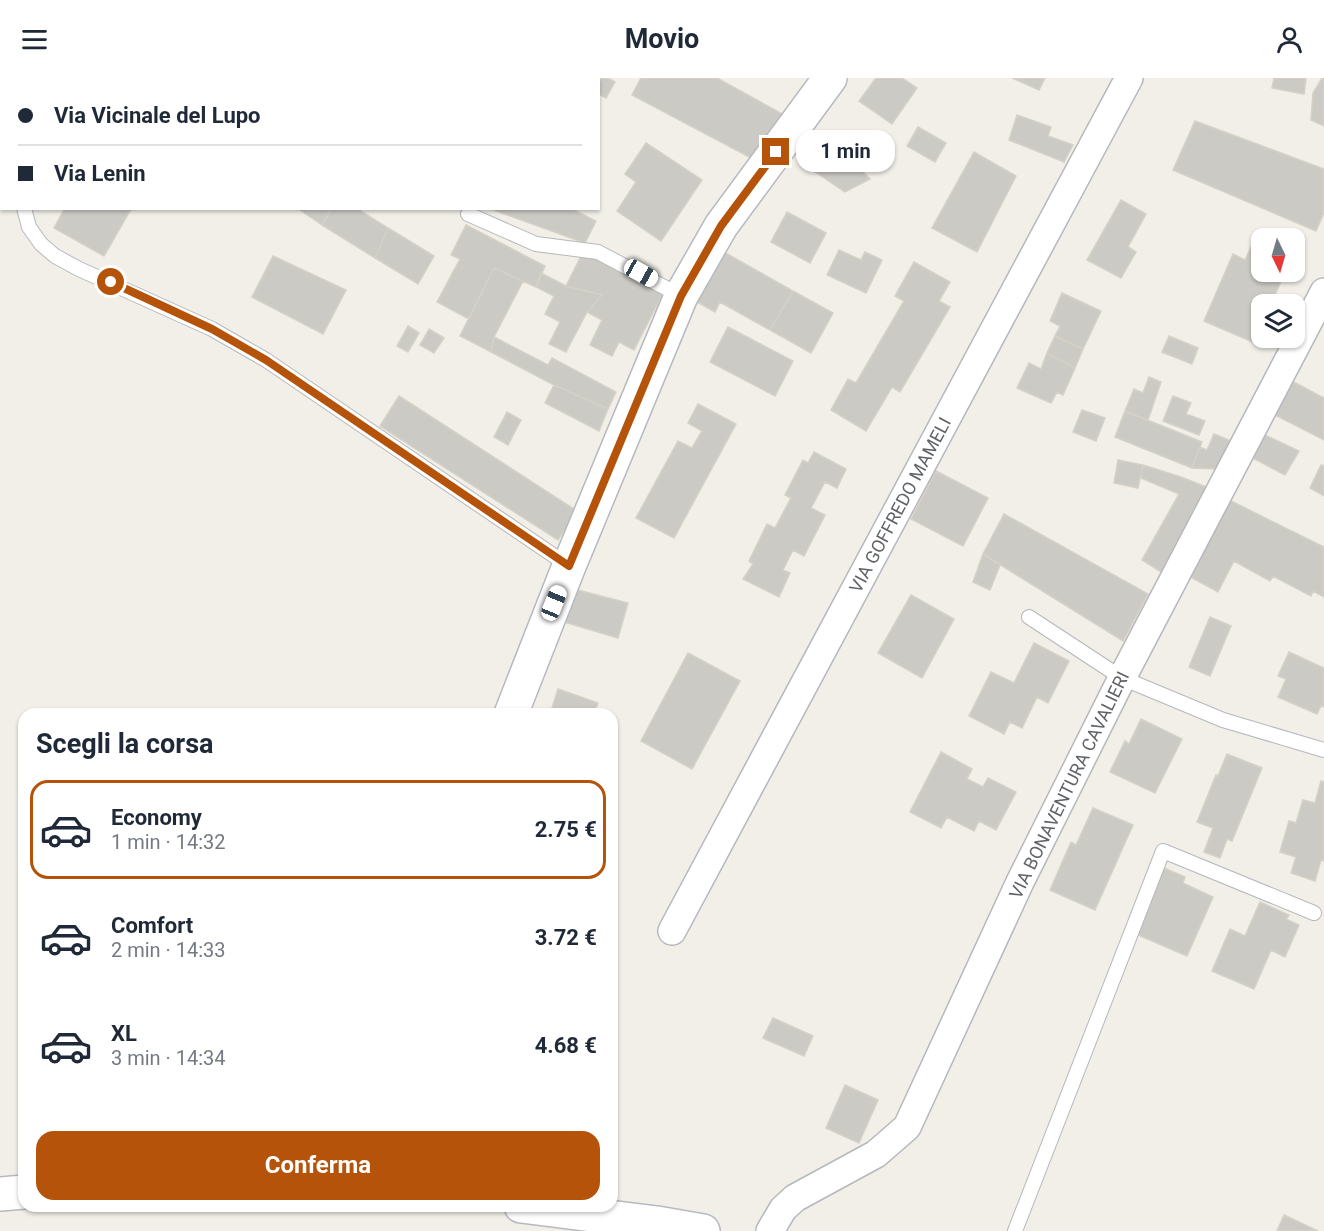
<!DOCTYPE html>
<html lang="it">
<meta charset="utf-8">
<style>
:root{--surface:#fff;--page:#f6f6f7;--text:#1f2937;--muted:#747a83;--line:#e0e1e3;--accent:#b45309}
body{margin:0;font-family:Roboto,sans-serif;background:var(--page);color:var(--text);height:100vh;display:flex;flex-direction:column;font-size:22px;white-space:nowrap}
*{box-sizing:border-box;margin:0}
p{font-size:20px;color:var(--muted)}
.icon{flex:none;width:33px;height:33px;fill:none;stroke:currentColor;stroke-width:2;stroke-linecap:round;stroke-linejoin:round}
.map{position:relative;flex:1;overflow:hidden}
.sheet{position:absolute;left:18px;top:630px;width:600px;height:504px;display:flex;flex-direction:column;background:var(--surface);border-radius:18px;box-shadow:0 2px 4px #0004}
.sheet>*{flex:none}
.hud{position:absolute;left:0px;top:0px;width:600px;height:132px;box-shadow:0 2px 4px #0004;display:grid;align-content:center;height:132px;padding:0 18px;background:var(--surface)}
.needle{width:39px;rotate:175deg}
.fabs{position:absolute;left:1251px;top:150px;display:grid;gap:12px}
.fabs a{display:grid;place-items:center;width:54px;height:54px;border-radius:12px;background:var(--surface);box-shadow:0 2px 4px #0004;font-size:30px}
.end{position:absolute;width:27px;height:27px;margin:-14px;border:8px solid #b45309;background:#fff;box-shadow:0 0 0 3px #fff}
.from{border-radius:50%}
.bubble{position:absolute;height:42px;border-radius:18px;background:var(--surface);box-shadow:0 2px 4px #0004;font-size:20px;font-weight:700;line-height:42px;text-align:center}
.car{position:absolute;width:18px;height:36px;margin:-18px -9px;border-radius:8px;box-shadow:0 0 4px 2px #0007;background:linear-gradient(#fff 24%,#345 0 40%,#fff 0 76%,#345 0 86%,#fff 0)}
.hud b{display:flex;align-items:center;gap:21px;height:57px;font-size:22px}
.hud b+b{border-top:2px solid var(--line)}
.hud i{width:15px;height:15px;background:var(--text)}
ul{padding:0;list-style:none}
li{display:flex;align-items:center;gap:18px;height:99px;margin:0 12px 9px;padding:0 6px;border:3px solid transparent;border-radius:18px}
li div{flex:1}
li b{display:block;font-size:22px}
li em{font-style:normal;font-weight:700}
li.active{border-color:var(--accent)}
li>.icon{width:54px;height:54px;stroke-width:1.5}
h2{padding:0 18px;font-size:27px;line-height:72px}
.cta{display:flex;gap:12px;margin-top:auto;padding:12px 18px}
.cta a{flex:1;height:69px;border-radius:18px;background:var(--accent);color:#fff;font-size:24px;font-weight:700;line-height:69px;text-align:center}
header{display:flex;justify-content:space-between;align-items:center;height:78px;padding:0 18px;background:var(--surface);font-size:27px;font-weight:700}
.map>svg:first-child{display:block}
.building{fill:#cccac5;stroke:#d6d1c6;stroke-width:1.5}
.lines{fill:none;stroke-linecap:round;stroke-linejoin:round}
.lane-casing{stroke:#b5b8bc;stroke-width:16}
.street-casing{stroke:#b5b8bc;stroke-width:30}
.secondary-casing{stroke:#b6babf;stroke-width:36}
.lane{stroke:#fff;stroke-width:14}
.street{stroke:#fff;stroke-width:27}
.secondary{stroke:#fff;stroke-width:33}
.route{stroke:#b45309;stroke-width:8}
.labels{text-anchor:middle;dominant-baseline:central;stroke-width:6;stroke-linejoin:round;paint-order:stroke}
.street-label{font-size:18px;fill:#5f6368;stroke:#fff}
</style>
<header><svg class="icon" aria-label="menu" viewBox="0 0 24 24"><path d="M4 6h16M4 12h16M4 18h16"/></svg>Movio<svg class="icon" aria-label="person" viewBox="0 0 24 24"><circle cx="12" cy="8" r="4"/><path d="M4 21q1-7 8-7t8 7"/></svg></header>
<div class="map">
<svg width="1324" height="1153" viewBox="0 0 1324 1153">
<rect width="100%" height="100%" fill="#f1efe8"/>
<!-- building -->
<path class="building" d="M 582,0 L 608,0 L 615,4 L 606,20 L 598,16 L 598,2 L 581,2 Z
M 641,0 L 717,0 L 784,37 L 753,81 L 632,17 Z
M 876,0 L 902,0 L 917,10 L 892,46 L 859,23 Z
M 1012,0 L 1045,0 L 1039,12 Z
M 1274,0 L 1306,0 L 1304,16 L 1272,10 Z
M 1322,0 L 1324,0 L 1324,48 L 1311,42 L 1313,15 Z
M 1017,37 L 1051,49 L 1048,58 L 1073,67 L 1064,84 L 1009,62 Z
M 1195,43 L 1324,91 L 1324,135 L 1316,153 L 1173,92 Z
M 918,49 L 946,65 L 935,84 L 907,68 Z
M 833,63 L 870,101 L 845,114 L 811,91 Z
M 646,65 L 702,102 L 661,163 L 617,133 L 636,104 L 625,96 Z
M 974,74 L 1016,98 L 977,174 L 932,150 Z
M 1121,122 L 1146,136 L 1128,169 L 1136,174 L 1121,200 L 1087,182 Z
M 65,130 L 129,130 L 131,131 L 104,178 L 54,150 Z
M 297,130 L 332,130 L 322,147 Z
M 332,130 L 356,130 L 388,150 L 375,180 L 322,147 Z
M 488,130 L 570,130 L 596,143 L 585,165 Z
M 787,134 L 826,155 L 810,185 L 771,164 Z
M 466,147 L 545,188 L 536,209 L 494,190 L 469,241 L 437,224 L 460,181 L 451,177 Z
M 388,150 L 434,178 L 418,206 L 375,180 Z
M 1251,169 L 1262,174 L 1262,194 L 1285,194 L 1271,226 L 1262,226 L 1262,248 L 1255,265 L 1204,243 L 1233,176 L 1245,182 Z
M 839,172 L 861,182 L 865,174 L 882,182 L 866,215 L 827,197 Z
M 722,173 L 793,213 L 770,252 L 720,224 L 715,234 L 695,223 Z
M 583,174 L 663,215 L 634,272 L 619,264 L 612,278 L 590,267 L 602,242 L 587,234 L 602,217 L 566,208 Z
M 273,178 L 346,212 L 323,256 L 252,219 Z
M 914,184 L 950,204 L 939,223 L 950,229 L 900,314 L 892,309 L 866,353 L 831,332 L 848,301 L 856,305 L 904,223 L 895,218 Z
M 494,190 L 523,203 L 494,259 L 491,274 L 460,258 Z
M 541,195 L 566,208 L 602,217 L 587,234 L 566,274 L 549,266 L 560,244 L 545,236 L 554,218 L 536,209 Z
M 793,213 L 833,235 L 811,275 L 770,252 Z
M 1062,215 L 1101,233 L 1083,271 L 1055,258 L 1060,248 L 1050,243 Z
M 408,248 L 419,255 L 408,274 L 397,268 Z
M 728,249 L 793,283 L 775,318 L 710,284 Z
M 429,251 L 444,260 L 434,275 L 420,267 Z
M 1055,258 L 1083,271 L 1075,290 L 1047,275 Z
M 1169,258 L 1198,270 L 1192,286 L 1162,274 Z
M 494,259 L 548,287 L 552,280 L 616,314 L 608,331 L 554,307 L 491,274 Z
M 1047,275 L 1075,290 L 1063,317 L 1057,314 L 1051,325 L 1017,310 L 1029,285 L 1041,291 Z
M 1149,299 L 1161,304 L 1148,342 L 1125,333 L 1134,311 L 1143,315 Z
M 1288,301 L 1324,320 L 1324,362 L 1271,335 Z
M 554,307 L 608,331 L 599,353 L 545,325 Z
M 399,318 L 577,433 L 558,462 L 380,348 Z
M 1173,318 L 1191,325 L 1186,336 L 1205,343 L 1199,357 L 1163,343 Z
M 698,326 L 736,346 L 674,460 L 636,440 L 678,363 L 692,370 L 702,353 L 688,345 Z
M 1082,332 L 1105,340 L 1096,363 L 1073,354 Z
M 1125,333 L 1202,364 L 1192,390 L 1115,359 Z
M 507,334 L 521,342 L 508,367 L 494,359 Z
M 1261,355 L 1299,373 L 1285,397 L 1249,378 Z
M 1214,356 L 1231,363 L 1216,391 L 1192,390 L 1200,369 L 1207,372 Z
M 814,374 L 846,391 L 837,410 L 825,404 L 811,430 L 825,437 L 804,478 L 793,472 L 783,492 L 790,495 L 779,519 L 743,501 L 753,486 L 749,483 L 767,446 L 775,450 L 791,420 L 785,417 L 803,382 L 808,385 Z
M 1118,382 L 1143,387 L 1138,410 L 1114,405 Z
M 1143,387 L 1181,399 L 1206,409 L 1161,494 L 1142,482 L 1179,416 L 1141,400 Z
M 1321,387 L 1324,388 L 1324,418 L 1310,410 Z
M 936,393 L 988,420 L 963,468 L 911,441 Z
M 1225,420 L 1324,469 L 1324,519 L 1313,513 L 1311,518 L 1273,498 L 1270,503 L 1234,483 L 1218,514 L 1185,496 Z
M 1004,436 L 1148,516 L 1123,563 L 983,476 Z
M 983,476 L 1000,487 L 990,512 L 973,504 Z
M 574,511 L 628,525 L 618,560 L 561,543 Z
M 911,517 L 954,541 L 922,600 L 878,575 Z
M 1210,539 L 1231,548 L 1210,598 L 1189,589 Z
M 1034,565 L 1069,583 L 1048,625 L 1037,619 L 1022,650 L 1010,644 L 1004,656 L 969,638 L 991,594 L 1014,605 Z
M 1289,574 L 1324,590 L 1324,629 L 1321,628 L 1317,636 L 1278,619 L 1286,601 L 1278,598 Z
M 688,575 L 740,603 L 692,691 L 641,663 Z
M 558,611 L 598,625 L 594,636 L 550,636 Z
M 1141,641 L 1182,661 L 1155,715 L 1110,694 L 1125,663 L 1129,666 Z
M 941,674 L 972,691 L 967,701 L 983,709 L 988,700 L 1016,714 L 996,752 L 979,743 L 974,753 L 947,739 L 941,750 L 910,734 Z
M 1227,676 L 1262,690 L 1232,763 L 1227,761 L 1220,780 L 1204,774 L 1213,750 L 1197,744 L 1216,697 L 1218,698 Z
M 1321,703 L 1324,704 L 1324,783 L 1321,782 L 1315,803 L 1291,795 L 1296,779 L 1280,774 L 1289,743 L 1296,745 L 1303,722 L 1315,725 Z
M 1093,730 L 1133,747 L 1095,832 L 1050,812 L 1071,764 L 1076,767 Z
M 1164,790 L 1185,799 L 1183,805 L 1213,819 L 1187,878 L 1136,856 Z
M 1260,824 L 1289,837 L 1286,841 L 1299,847 L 1285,879 L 1271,872 L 1254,911 L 1212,893 L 1230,851 L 1245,858 Z
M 773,940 L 813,958 L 804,978 L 763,960 Z
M 845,1007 L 878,1022 L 859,1065 L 826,1050 Z
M 1284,1137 L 1318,1153 L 1277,1153 Z"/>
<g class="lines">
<defs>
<path id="lane" d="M 24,130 L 29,149 L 41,166 L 55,178 L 79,191 L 212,251 L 266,282 L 569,488
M 468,136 L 536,166 L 598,174 L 681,218
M 1029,539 L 1122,600 L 1223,642 L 1324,672
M 1015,1153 L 1163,773 L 1314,835"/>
<path id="street" d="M 672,853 L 1129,0
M 770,1153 L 783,1131 L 795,1120 L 876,1076 L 907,1049 L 1020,804 L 1122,600 L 1324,214"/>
<path id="secondary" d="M 511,636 L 569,488 L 681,218 L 721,148 L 830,0
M 0,1116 L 24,1114
M 521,1128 L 657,1145 L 703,1153"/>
</defs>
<!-- lane casing -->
<use href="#lane" class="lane-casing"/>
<!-- street casing -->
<use href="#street" class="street-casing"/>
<!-- secondary casing -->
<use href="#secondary" class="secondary-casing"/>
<!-- lane -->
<use href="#lane" class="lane"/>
<!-- street -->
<use href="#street" class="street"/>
<!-- secondary -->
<use href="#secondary" class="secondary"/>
</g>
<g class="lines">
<!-- route -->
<path class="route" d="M 111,204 L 212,251 L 266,282 L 569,488 L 681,218 L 721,148 L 776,74"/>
</g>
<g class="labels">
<!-- street labels -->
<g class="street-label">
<text transform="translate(900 427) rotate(-62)">VIA GOFFREDO MAMELI</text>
<text transform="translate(1069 707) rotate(-64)">VIA BONAVENTURA CAVALIERI</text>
</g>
</g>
</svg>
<div class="fabs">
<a><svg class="needle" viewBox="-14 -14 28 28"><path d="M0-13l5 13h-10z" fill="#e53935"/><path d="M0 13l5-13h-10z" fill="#747a83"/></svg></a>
<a><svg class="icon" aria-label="layers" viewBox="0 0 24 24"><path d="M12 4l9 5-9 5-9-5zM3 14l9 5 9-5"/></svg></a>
</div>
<i class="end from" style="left:111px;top:204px"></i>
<i class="end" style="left:776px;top:74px"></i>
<div class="bubble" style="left:796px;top:52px;width:99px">1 min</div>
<i class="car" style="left:641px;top:195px;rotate:119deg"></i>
<i class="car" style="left:554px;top:525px;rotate:22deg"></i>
<div class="hud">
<b><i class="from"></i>Via Vicinale del Lupo</b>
<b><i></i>Via Lenin</b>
</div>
<section class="sheet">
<h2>Scegli la corsa</h2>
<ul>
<li class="active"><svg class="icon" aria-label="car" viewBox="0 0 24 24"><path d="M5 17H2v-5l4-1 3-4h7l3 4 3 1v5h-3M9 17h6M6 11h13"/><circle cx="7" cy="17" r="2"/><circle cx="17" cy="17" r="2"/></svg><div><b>Economy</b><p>1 min · 14:32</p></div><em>2.75 €</em></li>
<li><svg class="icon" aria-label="car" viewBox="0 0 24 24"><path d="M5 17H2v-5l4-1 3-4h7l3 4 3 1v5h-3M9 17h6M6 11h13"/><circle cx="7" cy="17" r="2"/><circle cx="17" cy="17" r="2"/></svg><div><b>Comfort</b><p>2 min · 14:33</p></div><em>3.72 €</em></li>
<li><svg class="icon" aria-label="car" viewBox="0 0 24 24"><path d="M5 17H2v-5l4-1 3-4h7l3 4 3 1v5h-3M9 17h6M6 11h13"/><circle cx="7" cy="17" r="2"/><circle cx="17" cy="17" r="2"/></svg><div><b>XL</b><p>3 min · 14:34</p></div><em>4.68 €</em></li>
</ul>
<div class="cta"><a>Conferma</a></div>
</section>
</div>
